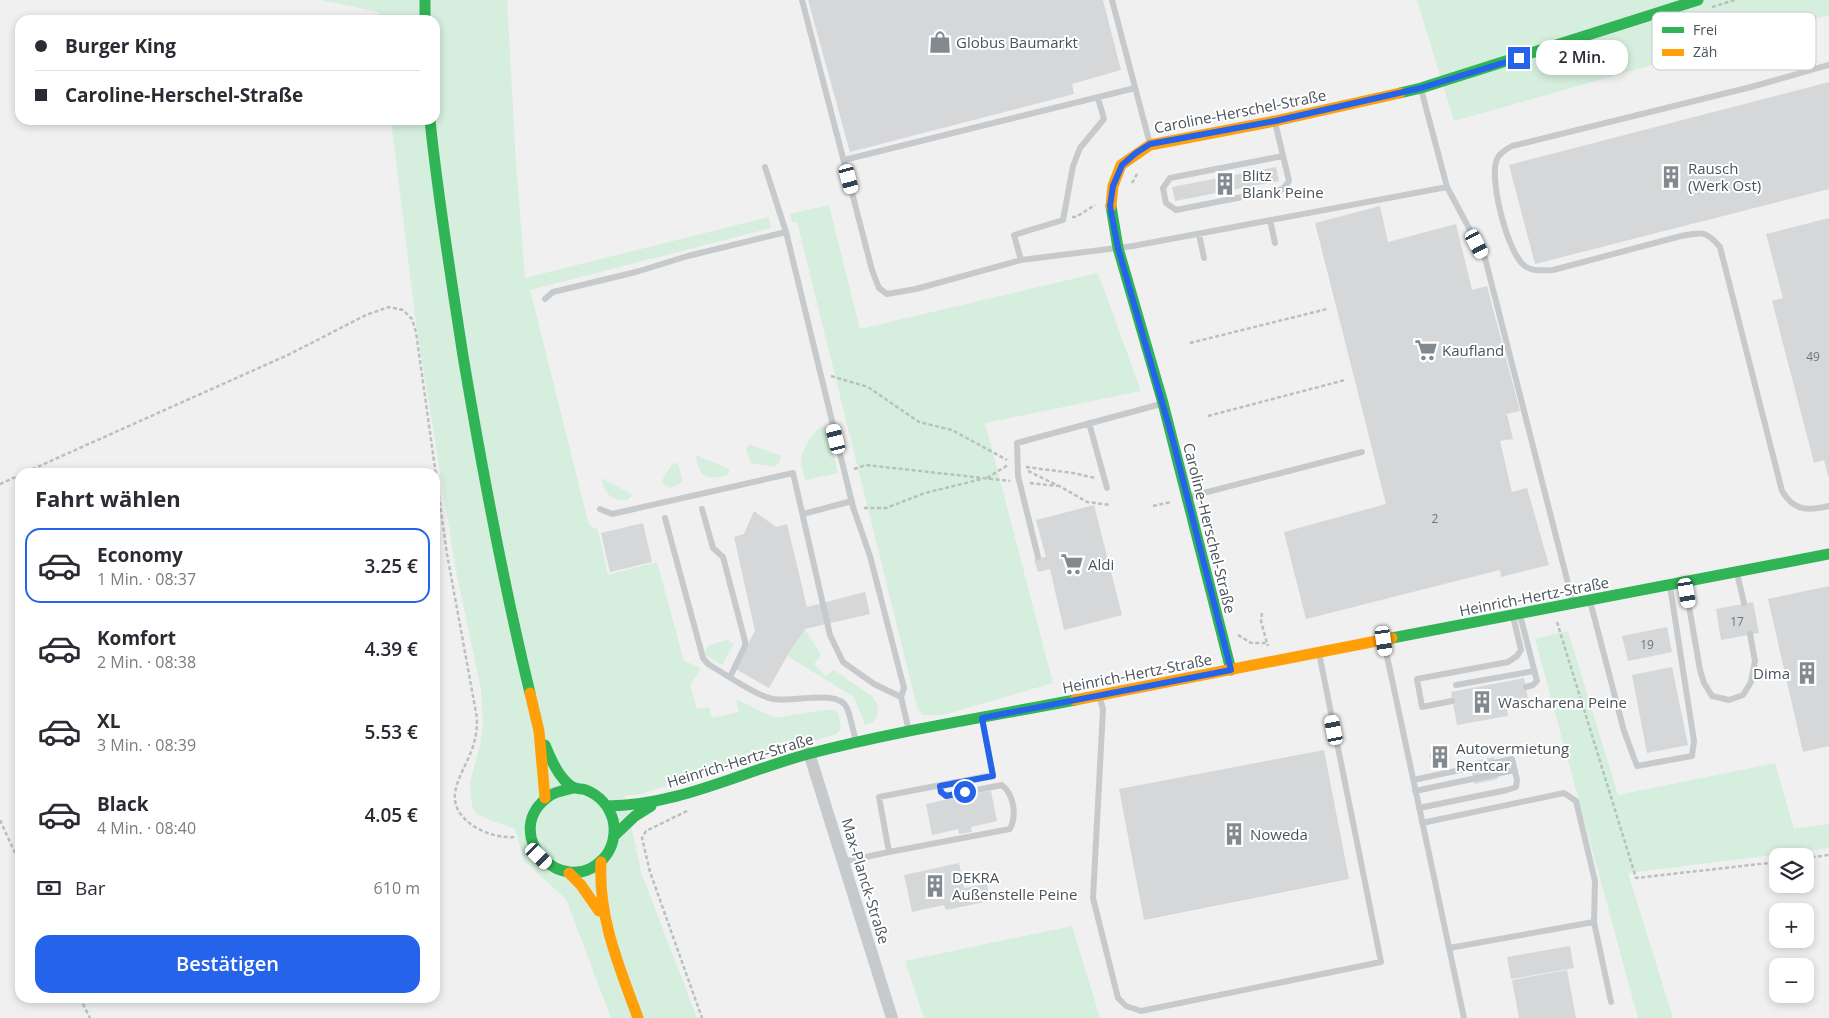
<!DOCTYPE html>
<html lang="de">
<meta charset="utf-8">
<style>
:root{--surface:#fff;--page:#f2f2f3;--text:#2b2b33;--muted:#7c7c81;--line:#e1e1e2;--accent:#2563eb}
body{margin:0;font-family:"Open Sans",sans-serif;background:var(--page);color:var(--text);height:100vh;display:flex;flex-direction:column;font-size:19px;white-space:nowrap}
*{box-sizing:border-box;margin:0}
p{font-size:16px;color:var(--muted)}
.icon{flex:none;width:28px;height:28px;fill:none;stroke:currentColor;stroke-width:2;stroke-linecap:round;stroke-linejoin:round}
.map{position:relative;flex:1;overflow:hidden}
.panel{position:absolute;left:15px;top:468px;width:425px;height:535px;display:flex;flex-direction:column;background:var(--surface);border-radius:15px;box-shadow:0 2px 8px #0003}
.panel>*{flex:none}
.guide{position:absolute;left:15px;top:15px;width:425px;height:110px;border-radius:15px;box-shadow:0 2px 8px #0003;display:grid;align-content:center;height:110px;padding:0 20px;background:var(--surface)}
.tools{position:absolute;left:1769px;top:848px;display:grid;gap:10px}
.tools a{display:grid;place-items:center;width:45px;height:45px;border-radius:10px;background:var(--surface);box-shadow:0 2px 8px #0003;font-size:25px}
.end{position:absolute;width:22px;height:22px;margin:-11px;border:6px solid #2563eb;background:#fff;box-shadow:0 0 0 2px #fff}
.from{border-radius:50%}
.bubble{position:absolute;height:35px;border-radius:15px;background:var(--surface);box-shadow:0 2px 8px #0003;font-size:16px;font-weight:600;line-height:35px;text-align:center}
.car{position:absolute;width:15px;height:30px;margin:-15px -8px;border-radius:6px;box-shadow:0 0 4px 1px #0007;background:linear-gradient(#fff 24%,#345 0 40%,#fff 0 76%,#345 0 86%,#fff 0)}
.guide b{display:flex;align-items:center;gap:18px;height:48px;font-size:19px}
.guide b+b{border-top:1px solid var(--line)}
.guide i{width:12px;height:12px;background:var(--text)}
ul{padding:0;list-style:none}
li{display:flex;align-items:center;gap:15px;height:75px;margin:0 10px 8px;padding:0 10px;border:2px solid transparent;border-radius:15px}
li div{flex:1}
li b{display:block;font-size:19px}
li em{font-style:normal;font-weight:600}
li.active{border-color:var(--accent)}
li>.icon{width:45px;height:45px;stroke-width:1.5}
h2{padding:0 20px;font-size:22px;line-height:60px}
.pay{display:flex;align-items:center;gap:12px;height:55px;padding:0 20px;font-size:19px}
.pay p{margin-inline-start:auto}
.primary-button{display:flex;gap:10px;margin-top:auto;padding:10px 20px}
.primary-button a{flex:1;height:58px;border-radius:15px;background:var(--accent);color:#fff;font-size:20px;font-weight:600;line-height:58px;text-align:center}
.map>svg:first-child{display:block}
.green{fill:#d5eedd}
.building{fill:#d6d7d8}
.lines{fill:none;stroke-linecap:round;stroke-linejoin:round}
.path{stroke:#b7c2be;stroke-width:2.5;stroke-dasharray:4 2.5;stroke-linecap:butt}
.lane{stroke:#c7cacc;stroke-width:6}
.street{stroke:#c7cacc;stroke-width:12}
.fast{stroke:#30b455;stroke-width:11}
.slow{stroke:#ff9f0a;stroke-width:11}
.route{stroke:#2563eb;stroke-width:6}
.labels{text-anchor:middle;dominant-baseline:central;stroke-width:4;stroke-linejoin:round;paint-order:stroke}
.number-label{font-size:12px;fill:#6d767c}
.poi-label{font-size:15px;fill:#48535b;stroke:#fff;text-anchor:start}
.street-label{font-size:15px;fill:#48535b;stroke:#fff}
.key{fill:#fff;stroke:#c8cbce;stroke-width:1}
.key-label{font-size:14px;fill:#48535b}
</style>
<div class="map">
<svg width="1829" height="1018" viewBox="0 0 1829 1018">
<rect width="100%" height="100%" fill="#f0f0f0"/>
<!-- green -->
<path class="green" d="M 321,0 L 507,0 L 516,164 L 525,278 L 769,217 L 771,228 L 530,290 L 589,525 L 598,530 L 608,575 L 657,562 L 684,661 L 699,667 L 700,671 L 690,685 L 697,709 L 709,707 L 712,718 L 739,712 L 736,699 L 775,718 L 824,710 L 835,710 L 839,715 L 841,729 L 836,734 L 640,794 L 625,796 L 641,872 L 697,1018 L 611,1018 L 566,899 L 524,861 L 515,829 L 489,820 L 477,814 L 472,807 L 470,782 L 480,745 L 483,724 L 481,690 L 456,571 L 416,323 L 391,120 L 435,120 L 435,20 L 379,20 L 378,12 Z
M 1417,0 L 1829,0 L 1829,15 L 1454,121 Z
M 829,205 L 860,329 L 1098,273 L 1141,391 L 985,423 L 1053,683 L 943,715 L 922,715 L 917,707 L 797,222 L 792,222 L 790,214 Z
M 821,427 L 827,427 L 838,473 L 805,480 C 804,474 801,466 801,459 C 802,450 813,432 821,427 Z
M 749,444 L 781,456 L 779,463 L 775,467 L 751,463 L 746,450 Z
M 696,455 L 729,469 L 729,473 C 725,476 723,476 718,477 C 701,480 698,470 696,455 Z
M 678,463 L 683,482 L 670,488 L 661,482 L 672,464 Z
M 601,478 L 633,495 L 627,500 C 611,501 604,493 601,478 Z
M 805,629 L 821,655 L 814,664 L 826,676 L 834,670 L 873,697 L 878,706 L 877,716 L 872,723 L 865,725 L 854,697 L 787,656 Z
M 1568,631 L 1618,795 L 1775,763 L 1794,829 L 1829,824 L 1829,848 L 1628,873 L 1673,1018 L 1638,1018 L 1535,639 Z
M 727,640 L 734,644 L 722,665 L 704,654 L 709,645 Z
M 1072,926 L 1100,1018 L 924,1018 L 905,961 Z"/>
<!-- building -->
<path class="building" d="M 808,0 L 1103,0 L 1121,70 L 1072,84 L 1074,94 L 850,152 Z
M 1829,82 L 1829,189 L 1535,264 L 1509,165 Z
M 1276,167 L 1279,181 L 1175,201 L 1172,187 Z
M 1380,206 L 1388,242 L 1456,224 L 1472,290 L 1487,286 L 1520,411 L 1507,414 L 1513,439 L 1500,441 L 1512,492 L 1527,488 L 1549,565 L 1501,577 L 1500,570 L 1306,619 L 1284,532 L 1386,504 L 1315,223 Z
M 1829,218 L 1829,476 L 1828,476 L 1824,460 L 1814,463 L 1772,301 L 1783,298 L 1766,234 Z
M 1094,505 L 1122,615 L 1064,630 L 1050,569 L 1038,572 L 1034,559 L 1046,557 L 1036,520 Z
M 754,511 L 776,527 L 787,524 L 807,607 L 865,592 L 870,614 L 805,629 L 790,651 L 769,688 L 734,668 L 755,631 L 734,537 L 744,534 Z
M 643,523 L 652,562 L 610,572 L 601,533 Z
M 1829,586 L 1829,746 L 1803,752 L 1768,599 Z
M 1753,602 L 1759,633 L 1721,640 L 1716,609 Z
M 1667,627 L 1672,652 L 1628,661 L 1622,636 Z
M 1672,667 L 1688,745 L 1647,753 L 1632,675 Z
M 1524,678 L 1528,699 L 1506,703 L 1508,716 L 1457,725 L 1451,692 Z
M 1324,750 L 1349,879 L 1144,920 L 1119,789 Z
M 1448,750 L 1450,760 L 1431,764 L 1429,754 Z
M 1494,757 L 1498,779 L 1474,784 L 1470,762 Z
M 991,791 L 997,821 L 971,827 L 972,832 L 959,834 L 958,829 L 932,835 L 926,804 L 953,798 L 953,796 L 961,795 L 961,797 L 977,792 L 977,793 Z
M 959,863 L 964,888 L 987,884 L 990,901 L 946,910 L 944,905 L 912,912 L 904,875 Z
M 1570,946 L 1574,968 L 1511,979 L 1507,957 Z
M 1567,970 L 1576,1018 L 1519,1018 L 1512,980 Z"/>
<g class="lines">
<!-- path -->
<path class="path" d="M 1712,7 L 1735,0
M 1132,183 L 1138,172
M 1072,217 L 1076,217 L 1095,205
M 1190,343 L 1327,309
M 831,376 L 868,387 L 919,422 L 952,430 L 1007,460
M 1208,416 L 1345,380
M 1026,467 L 1073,473 L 1095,478
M 854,469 L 866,465 L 1010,481
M 1028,471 L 1061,487 L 1087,502 L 1111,505
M 26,472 L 290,354 L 366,315 L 389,307 L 403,310 L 412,319 L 416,332 L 447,554 L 477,718 C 477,729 476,738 472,749 C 462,777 439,801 472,825 C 485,834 501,838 516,837
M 987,478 L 1008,465
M 1030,483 L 1057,486
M 0,484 L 20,475
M 1153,506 L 1171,502
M 864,508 L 886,508 L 925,493 L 982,479
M 1262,613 L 1261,621 L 1267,643
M 1557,622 L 1636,878 L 1778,862
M 1238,635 L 1251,643 L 1267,643 L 1268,646
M 687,811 L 646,831 L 642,838 L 650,872 L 702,1018
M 0,820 L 20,864
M 1805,858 L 1829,855
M 80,998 L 90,1018"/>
<!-- lane -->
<path class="lane" d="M 802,0 L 872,270 L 879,288 L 887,294 L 916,289 L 1021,260 L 1133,246 L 1447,187
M 1112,0 L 1150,144
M 1829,65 L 1751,87 L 1512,146 C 1505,150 1498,154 1496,162 C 1490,182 1508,256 1526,267 C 1535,272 1544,270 1553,270 L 1681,236 C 1701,232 1706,230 1720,247 L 1782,491 C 1794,511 1807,511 1829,506
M 1421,89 L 1447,187 L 1485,258 L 1573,603
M 1275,122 L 1289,181 L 1283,189 L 1176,210 L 1166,203 L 1163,188 L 1170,178 L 1283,156
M 844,160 L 1135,88
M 765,167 L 786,232 L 853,507 L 870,556 L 904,688 L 901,697 L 909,731
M 1270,220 L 1275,243
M 1199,234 L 1204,258
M 1021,260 L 1014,235 L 1063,220 L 1073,166 L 1080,148 L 1104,119 L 1098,98
M 545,299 L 553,292 L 636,272 L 688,256 L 786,232
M 1089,423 L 1107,488
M 1188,497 L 1362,452
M 600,509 L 612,514 L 793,473 L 830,635 L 843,662 L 874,684 L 901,697
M 702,509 L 713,548 L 723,557 L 745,641 L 745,646 L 730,677
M 803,514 L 852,501
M 665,518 L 703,658 L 708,664 C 725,674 752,693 769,698 C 788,705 837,687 847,708 C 851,718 853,731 856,741
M 1038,557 L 1018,476 L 1017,443 L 1161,404
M 1737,573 L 1744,603
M 1685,583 L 1700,670 L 1704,683 L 1712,696 L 1729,700 L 1743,695 L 1751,682 L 1755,661 L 1750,634
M 1590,601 L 1624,731 L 1637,766 L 1692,756 L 1694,741 L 1670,586
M 1520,615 L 1537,681 L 1533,685 L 1526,687
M 1384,642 L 1464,1018
M 1456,685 L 1534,671
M 1099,696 L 1103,709 L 1093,898 L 1118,998 L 1126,1006 L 1141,1011 L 1381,962 L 1319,653
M 1452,701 L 1422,707 L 1417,679 L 1508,662 L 1517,656 L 1521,650 L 1513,616
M 1413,780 L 1512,759 L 1517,780 L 1516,787 L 1507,790 L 1419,808
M 1415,791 L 1515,770
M 1422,823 L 1564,793 L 1576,801 L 1595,881 L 1594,922
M 889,852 L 1010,829 C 1017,815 1014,795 1002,785 L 946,796 L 941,792 L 940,786
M 842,862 L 889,852 L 879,797 L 993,775 L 982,720
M 1449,948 L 1594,922 L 1611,1002"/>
<!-- street -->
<path class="street" d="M 809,753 L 892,1018"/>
<!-- fast -->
<path class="fast" d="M 425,0 L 425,20
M 1400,93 L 1421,88 L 1698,0
M 430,120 C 438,199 451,277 463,356 C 482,469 503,582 530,693
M 1111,206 L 1118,248 L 1163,403 L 1231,670
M 1392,638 L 1829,554
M 545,745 C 551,759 558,777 571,786 C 576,790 581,788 586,790 C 599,795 609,806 613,820 C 616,833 613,848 604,858 C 563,903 496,831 551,795 C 557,791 566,790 573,788
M 607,806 C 677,806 741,772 808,754 C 896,731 986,717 1075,700
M 615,835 L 635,816 L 651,806"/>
<!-- slow -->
<path class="slow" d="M 1111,206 L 1113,186 L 1121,165 L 1150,145 L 1275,121 L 1400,93
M 530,693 L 539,731 L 545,798
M 1075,700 L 1392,638
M 601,862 C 598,918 619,966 638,1018
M 569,873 L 581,885 L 599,911"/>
</g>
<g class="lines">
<!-- route -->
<path class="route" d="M 965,792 L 946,796 L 941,792 L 940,786 L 993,776 L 982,718 L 1231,670 L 1172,437 L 1118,248 L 1110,206 L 1113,186 L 1122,165 L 1136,153 L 1150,144 L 1275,121 L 1421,88 L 1519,58"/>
</g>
<!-- icons -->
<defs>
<symbol id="shop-bare" viewBox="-9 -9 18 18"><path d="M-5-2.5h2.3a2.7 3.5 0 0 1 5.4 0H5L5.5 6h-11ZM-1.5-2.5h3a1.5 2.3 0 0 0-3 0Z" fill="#838a8f" stroke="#fff" stroke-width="2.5" paint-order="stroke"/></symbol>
<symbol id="building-bare" viewBox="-9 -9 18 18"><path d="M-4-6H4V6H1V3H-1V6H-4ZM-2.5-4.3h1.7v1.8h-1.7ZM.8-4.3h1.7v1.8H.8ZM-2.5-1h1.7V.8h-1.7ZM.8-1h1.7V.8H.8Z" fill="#838a8f" stroke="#fff" stroke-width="2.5" paint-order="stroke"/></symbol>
<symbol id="supermarket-bare" viewBox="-9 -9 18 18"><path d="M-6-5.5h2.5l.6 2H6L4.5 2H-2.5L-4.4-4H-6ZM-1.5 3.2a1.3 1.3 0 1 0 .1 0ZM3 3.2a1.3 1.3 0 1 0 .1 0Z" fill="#838a8f" stroke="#fff" stroke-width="2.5" paint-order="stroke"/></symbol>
</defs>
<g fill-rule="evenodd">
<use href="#shop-bare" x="924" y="26" width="32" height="32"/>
<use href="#building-bare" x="1655" y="161" width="32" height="32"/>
<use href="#building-bare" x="1209" y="168" width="32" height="32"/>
<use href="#supermarket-bare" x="1410" y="334" width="32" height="32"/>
<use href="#supermarket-bare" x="1056" y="548" width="32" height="32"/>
<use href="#building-bare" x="1791" y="657" width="32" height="32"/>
<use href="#building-bare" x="1466" y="686" width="32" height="32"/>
<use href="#building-bare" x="1424" y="741" width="32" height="32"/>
<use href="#building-bare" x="1218" y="818" width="32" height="32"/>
<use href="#building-bare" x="919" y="870" width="32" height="32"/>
</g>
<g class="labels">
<!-- number labels -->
<g class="number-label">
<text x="1813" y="356">49</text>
<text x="1435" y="518">2</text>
<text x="1737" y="621">17</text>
<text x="1647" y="644">19</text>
</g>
<!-- poi labels -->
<g class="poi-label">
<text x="956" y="42">Globus Baumarkt</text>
<text x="1688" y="168">Rausch<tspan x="1688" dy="17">(Werk Ost)</tspan></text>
<text x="1242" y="175">Blitz<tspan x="1242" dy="17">Blank Peine</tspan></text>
<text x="1442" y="350">Kaufland</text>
<text x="1088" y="564">Aldi</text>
<text x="1790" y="673" text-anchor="end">Dima</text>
<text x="1498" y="702">Wascharena Peine</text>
<text x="1456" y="748">Autovermietung<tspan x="1456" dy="17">Rentcar</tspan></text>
<text x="1250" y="834">Noweda</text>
<text x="952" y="877">DEKRA<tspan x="952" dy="17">Außenstelle Peine</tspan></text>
</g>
<!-- street labels -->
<g class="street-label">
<text transform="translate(1240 111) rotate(-11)">Caroline-Herschel-Straße</text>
<text transform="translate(1210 528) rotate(76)">Caroline-Herschel-Straße</text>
<text transform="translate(1534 596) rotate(-11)">Heinrich-Hertz-Straße</text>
<text transform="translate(1137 673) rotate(-11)">Heinrich-Hertz-Straße</text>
<text transform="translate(740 760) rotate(-17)">Heinrich-Hertz-Straße</text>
<text transform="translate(866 881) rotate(73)">Max-Planck-Straße</text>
</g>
</g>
<!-- legend -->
<rect x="1652" y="12" width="164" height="58" rx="8" class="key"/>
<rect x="1662" y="27" width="22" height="6" fill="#30b455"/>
<rect x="1662" y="49" width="22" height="7" fill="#ff9f0a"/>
<g class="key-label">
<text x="1693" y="35">Frei</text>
<text x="1693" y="57">Zäh</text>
</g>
</svg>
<div class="tools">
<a><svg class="icon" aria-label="layers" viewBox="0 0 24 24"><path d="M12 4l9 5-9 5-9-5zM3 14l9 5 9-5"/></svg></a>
<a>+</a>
<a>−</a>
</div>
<i class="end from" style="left:965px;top:792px"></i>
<i class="end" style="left:1519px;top:58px"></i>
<div class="bubble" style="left:1536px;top:40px;width:92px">2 Min.</div>
<i class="car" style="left:849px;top:179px;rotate:165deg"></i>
<i class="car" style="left:1477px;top:244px;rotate:152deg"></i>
<i class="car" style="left:836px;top:439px;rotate:346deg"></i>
<i class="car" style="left:1687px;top:593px;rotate:170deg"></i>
<i class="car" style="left:1384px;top:641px;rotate:172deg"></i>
<i class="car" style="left:1334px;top:730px;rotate:349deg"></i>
<i class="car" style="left:539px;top:856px;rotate:134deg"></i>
<div class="guide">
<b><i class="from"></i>Burger King</b>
<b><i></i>Caroline-Herschel-Straße</b>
</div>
<section class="panel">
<h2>Fahrt wählen</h2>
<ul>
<li class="active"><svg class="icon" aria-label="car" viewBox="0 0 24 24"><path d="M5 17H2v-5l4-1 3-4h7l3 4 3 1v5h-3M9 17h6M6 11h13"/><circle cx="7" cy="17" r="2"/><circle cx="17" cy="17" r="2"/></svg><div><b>Economy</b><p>1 Min. · 08:37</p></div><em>3.25 €</em></li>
<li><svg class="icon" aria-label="car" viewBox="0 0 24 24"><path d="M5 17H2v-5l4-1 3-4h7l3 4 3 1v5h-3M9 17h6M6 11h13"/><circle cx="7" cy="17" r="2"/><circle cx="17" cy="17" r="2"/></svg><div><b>Komfort</b><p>2 Min. · 08:38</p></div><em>4.39 €</em></li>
<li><svg class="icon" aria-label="car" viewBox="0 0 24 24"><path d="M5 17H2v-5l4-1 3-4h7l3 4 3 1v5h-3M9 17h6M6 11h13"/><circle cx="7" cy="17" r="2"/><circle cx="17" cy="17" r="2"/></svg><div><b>XL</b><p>3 Min. · 08:39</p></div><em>5.53 €</em></li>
<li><svg class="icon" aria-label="car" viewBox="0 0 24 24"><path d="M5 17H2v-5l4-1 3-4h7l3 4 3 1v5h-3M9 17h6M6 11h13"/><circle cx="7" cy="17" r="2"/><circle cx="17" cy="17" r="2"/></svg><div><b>Black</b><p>4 Min. · 08:40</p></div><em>4.05 €</em></li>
</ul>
<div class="pay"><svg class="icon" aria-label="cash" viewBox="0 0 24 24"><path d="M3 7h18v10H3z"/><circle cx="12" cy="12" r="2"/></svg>Bar<p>610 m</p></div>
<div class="primary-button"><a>Bestätigen</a></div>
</section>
</div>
